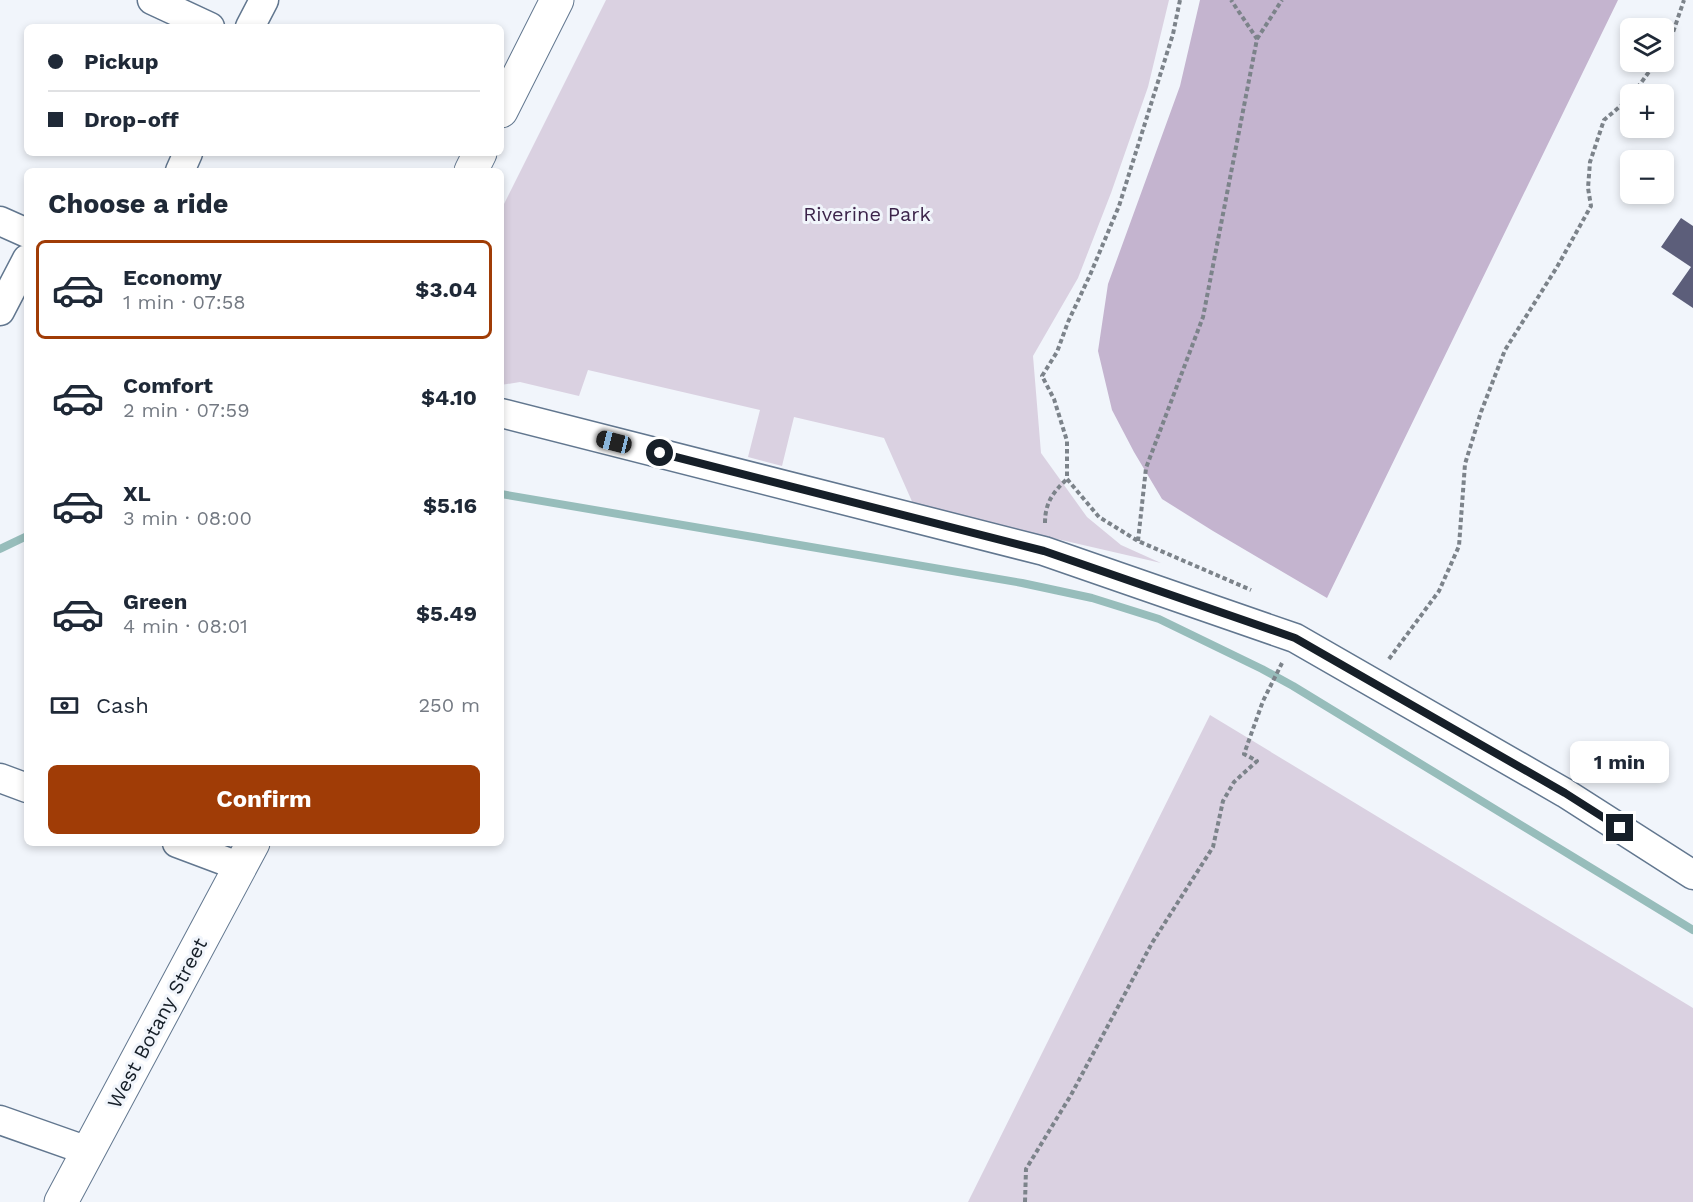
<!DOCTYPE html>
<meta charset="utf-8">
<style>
:root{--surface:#fff;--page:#f2f2f3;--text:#1f2937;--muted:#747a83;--line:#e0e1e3;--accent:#a03c06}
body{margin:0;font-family:"Work Sans",sans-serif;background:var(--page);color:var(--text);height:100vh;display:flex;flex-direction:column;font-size:22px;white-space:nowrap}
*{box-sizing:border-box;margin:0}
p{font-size:20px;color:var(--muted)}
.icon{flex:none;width:33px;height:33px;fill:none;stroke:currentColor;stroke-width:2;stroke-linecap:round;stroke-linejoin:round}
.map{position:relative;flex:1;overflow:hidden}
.drawer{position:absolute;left:24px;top:168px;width:480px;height:678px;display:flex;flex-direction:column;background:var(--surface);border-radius:9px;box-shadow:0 3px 9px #0003}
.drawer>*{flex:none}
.hud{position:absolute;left:24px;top:24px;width:480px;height:132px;border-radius:9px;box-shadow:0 3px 9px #0003;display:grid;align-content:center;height:132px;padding:0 24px;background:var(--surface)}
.buttons{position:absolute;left:1620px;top:18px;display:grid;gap:12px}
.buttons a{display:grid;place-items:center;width:54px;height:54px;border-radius:9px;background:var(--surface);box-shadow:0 3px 9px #0003;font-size:30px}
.end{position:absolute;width:27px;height:27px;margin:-14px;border:8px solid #161f28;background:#fff;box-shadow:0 0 0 3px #fff}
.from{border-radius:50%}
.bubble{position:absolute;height:42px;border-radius:9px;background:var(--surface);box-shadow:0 3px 9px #0003;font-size:20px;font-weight:700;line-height:42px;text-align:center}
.car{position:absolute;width:18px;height:36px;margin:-18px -9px;border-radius:8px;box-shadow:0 0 4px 2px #0007;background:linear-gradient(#222 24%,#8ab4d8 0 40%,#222 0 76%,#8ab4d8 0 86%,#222 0)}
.hud b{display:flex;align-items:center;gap:21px;height:57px;font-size:22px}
.hud b+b{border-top:2px solid var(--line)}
.hud i{width:15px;height:15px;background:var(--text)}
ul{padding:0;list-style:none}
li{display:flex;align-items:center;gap:18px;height:99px;margin:0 12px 9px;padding:0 12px;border:3px solid transparent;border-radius:9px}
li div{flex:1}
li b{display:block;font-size:22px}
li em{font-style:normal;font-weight:700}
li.on{border-color:var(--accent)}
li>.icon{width:54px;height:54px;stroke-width:1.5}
h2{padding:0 24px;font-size:27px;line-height:72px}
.pay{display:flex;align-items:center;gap:15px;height:66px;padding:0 24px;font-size:22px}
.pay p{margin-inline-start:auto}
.button{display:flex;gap:12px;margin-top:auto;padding:12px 24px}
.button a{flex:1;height:69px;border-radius:9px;background:var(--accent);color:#fff;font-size:24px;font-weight:700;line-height:69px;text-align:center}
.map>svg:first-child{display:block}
.green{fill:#dad1e1}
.forest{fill:#c4b4cf}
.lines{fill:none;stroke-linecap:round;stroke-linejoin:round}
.stream{stroke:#97bdbb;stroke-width:8}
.building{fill:#5c5e7a}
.minor-casing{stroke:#62778f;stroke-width:31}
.major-casing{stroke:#62778f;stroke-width:35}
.path{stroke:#7c838a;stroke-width:4;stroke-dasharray:4.5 3;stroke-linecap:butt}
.minor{stroke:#fff;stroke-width:28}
.major{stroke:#fff;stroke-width:33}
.route{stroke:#161f28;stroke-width:8}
.labels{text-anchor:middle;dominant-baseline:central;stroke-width:6;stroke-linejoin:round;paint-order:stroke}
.park-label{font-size:20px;fill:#3c244a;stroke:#f1f5fb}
.street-label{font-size:20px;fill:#161f28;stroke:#f1f5fb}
</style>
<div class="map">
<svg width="1693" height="1202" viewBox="0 0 1693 1202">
<rect width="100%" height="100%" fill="#f1f5fb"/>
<!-- green -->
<path class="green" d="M 606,0 L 1169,0 L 1148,87 L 1111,193 L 1078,278 L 1033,356 L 1041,453 L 1087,517 L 1121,545 L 1161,563 L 914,506 L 884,438 L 794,417 L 782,466 L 748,457 L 760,410 L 588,370 L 579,396 L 520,382 L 501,385 L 501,210 Z
M 1210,715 L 1693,1008 L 1693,1202 L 968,1202 Z"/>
<!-- forest -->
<path class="forest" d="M 1200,0 L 1618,0 L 1327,598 L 1213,531 L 1162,499 L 1134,452 L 1112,410 L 1098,351 L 1108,284 L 1180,86 Z"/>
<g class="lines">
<!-- stream -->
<path class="stream" d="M 501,494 L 1022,583 L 1092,598 L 1159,619 L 1262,669 L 1293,686 L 1693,930
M 0,549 L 27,536"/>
</g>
<!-- building -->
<path class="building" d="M 1681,218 L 1693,226 L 1693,308 L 1672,294 L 1691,267 L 1661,247 Z"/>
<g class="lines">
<defs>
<path id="minor" d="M 152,0 L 210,27
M 250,27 L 264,0
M 180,171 L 188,153
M 0,221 L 27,233
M 0,311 L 27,259
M 501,413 L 1044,551 L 1295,638 L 1565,793 L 1693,875
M 0,778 L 27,788
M 177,843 L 241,867
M 0,1120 L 88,1151"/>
<path id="major" d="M 501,111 L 557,0
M 471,171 L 480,153
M 61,1202 L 253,843"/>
</defs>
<!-- minor casing -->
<use href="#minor" class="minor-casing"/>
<!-- major casing -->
<use href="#major" class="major-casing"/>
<!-- path -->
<path class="path" d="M 1180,0 L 1173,34 L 1119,206 L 1090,275 L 1068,322 L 1057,352 L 1042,376 L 1054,399 L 1067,441 L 1067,479 L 1099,517 L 1138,541 L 1251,590
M 1257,39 L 1282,0
M 1664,52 L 1669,44 L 1684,0
M 1633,94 L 1656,62
M 1045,523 C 1045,503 1053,492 1067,479
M 1138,541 L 1146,468 L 1203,317 L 1257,39 L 1231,0
M 1389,659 L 1439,591 L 1459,546 L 1465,464 L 1481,412 L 1505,350 L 1557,267 L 1591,206 L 1588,188 L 1590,162 L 1604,120 L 1630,98
M 1025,1202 L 1026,1169 L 1071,1095 L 1152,943 L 1213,847 L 1223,801 L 1234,782 L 1257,761 L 1244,754 L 1263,701 L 1282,663"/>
<!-- minor -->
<use href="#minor" class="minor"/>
<!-- major -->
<use href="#major" class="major"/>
</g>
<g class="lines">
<!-- route -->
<path class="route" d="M 660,453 L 1044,551 L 1295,638 L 1565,793 L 1620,828"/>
</g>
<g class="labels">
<!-- park labels -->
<g class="park-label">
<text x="867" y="214">Riverine Park</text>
</g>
<!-- street labels -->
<g class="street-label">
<text transform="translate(157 1023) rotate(-62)">West Botany Street</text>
</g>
</g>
</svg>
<div class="buttons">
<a><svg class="icon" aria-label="layers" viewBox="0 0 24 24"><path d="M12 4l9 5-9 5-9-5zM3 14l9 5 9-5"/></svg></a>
<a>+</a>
<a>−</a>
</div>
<i class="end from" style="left:660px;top:453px"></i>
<i class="end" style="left:1620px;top:828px"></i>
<div class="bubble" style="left:1570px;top:741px;width:99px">1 min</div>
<i class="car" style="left:614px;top:442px;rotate:284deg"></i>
<div class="hud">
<b><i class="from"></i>Pickup</b>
<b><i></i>Drop-off</b>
</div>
<section class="drawer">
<h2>Choose a ride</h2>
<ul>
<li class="on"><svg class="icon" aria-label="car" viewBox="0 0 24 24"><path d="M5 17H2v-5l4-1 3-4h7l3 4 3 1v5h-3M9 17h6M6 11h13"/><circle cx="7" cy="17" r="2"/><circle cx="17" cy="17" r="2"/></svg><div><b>Economy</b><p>1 min · 07:58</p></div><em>$3.04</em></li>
<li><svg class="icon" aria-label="car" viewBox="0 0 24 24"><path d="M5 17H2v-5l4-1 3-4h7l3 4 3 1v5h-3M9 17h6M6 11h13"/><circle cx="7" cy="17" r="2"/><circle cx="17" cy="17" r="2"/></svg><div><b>Comfort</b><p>2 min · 07:59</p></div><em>$4.10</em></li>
<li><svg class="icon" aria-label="car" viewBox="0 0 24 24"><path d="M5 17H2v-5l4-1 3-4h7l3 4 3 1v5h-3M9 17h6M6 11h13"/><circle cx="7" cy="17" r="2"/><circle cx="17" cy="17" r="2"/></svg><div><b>XL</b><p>3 min · 08:00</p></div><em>$5.16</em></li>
<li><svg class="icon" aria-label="car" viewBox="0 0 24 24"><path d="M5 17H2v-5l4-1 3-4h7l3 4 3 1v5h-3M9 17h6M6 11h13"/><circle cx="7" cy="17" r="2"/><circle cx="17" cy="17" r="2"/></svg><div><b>Green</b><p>4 min · 08:01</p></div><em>$5.49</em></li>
</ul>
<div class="pay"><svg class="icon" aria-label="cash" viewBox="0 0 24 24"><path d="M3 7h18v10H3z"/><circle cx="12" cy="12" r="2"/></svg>Cash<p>250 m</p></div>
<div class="button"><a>Confirm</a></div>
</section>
</div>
